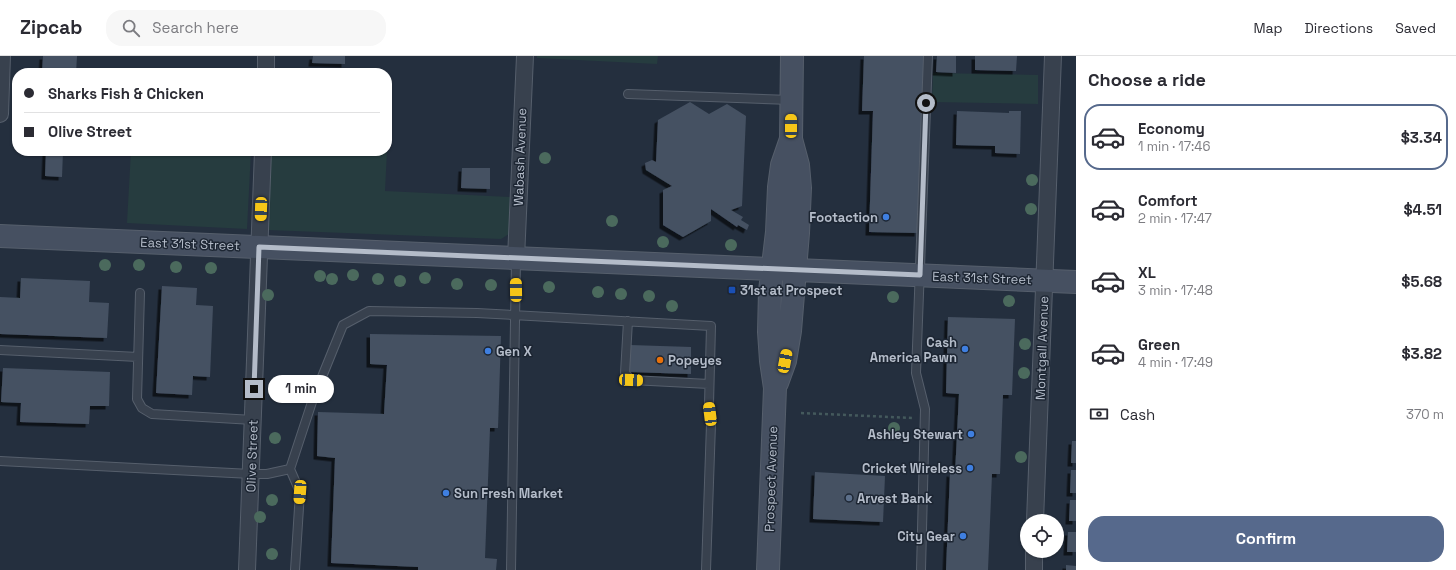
<!DOCTYPE html>
<meta charset="utf-8">
<style>
:root{--surface:#fff;--page:#f7f7f7;--text:#2b2b33;--muted:#7c7c81;--line:#e1e1e2;--accent:#56698c}
body{margin:0;font-family:"Space Grotesk",sans-serif;background:var(--page);color:var(--text);height:100vh;display:flex;flex-direction:column;font-size:15px;white-space:nowrap}
*{box-sizing:border-box;margin:0}
p{font-size:13px;color:var(--muted)}
.icon{flex:none;width:22px;height:22px;fill:none;stroke:currentColor;stroke-width:2;stroke-linecap:round;stroke-linejoin:round}
.map{position:relative;flex:1;overflow:hidden}
.drawer{display:flex;flex-direction:column;background:var(--surface);width:380px}
.drawer>*{flex:none}
.top-card{position:absolute;left:12px;top:12px;width:380px;height:88px;border-radius:16px;box-shadow:0 1px 3px #0004;display:grid;align-content:center;height:88px;padding:0 12px;background:var(--surface)}
.controls{position:absolute;left:1020px;top:458px;display:grid;gap:8px}
.controls a{display:grid;place-items:center;width:44px;height:44px;border-radius:50%;background:var(--surface);box-shadow:0 1px 3px #0004;font-size:20px}
.end{position:absolute;width:18px;height:18px;margin:-9px;border:5px solid #b4bcc9;background:#111;box-shadow:0 0 0 2px #111}
.from{border-radius:50%}
.bubble{position:absolute;height:28px;border-radius:14px;background:var(--surface);box-shadow:0 1px 3px #0004;font-size:13px;font-weight:600;line-height:28px;text-align:center}
.car{position:absolute;width:12px;height:24px;margin:-12px -6px;border-radius:5px;box-shadow:0 0 3px 1px #0007;background:linear-gradient(#f5c518 24%,#345 0 40%,#f5c518 0 76%,#345 0 86%,#f5c518 0)}
.top-card b{display:flex;align-items:center;gap:14px;height:38px;font-size:15px}
.top-card b+b{border-top:1px solid var(--line)}
.top-card i{width:10px;height:10px;background:var(--text)}
ul{padding:0;list-style:none}
li{display:flex;align-items:center;gap:12px;height:66px;margin:0 8px 6px;padding:0 4px;border:2px solid transparent;border-radius:16px}
li div{flex:1}
li b{display:block;font-size:15px}
li em{font-style:normal;font-weight:600}
li.selected{border-color:var(--accent)}
li>.icon{width:36px;height:36px;stroke-width:1.5}
h2{padding:0 12px;font-size:18px;line-height:48px}
.pay{display:flex;align-items:center;gap:10px;height:44px;padding:0 12px;font-size:15px}
.pay p{margin-inline-start:auto}
.action{display:flex;gap:8px;margin-top:auto;padding:8px 12px}
.action a{flex:1;height:46px;border-radius:16px;background:var(--accent);color:#fff;font-size:16px;font-weight:600;line-height:46px;text-align:center}
header{display:flex;align-items:center;gap:24px;box-sizing:border-box;height:56px;padding:0 20px;background:var(--surface);border-bottom:1px solid var(--line)}
header strong{font-size:19px}
nav{display:flex;gap:22px;margin-inline-start:auto;font-size:14px}
.search{width:280px;height:36px;background:var(--page);display:flex;align-items:center;gap:10px;box-sizing:border-box;padding:0 14px;border-radius:16px;color:var(--muted);font-size:15px}
main{display:flex;flex:1;min-height:0}
.map>svg:first-child{display:block}
.green{fill:#263c3f}
.building{fill:#455162;filter:url(#shadow)}
.lines{fill:none;stroke-linecap:round;stroke-linejoin:round}
.service-casing{stroke:#565f6c;stroke-width:10}
.minor-casing{stroke:#565f6c;stroke-width:18}
.secondary-casing{stroke:#565f6c;stroke-width:24}
.path{stroke:#44595c;stroke-width:2.5;stroke-dasharray:3 3;stroke-linecap:butt}
.service{stroke:#38414e;stroke-width:8}
.minor{stroke:#38414e;stroke-width:16}
.secondary{stroke:#465061;stroke-width:22}
.tree{fill:#4b6a5d}
.route{stroke:#b4bcc9;stroke-width:5}
.shop-dot{fill:#3f7fe0;stroke:#1d2633;stroke-width:1.5}
.transit-dot{fill:#1a4fb4;stroke:#1d2633;stroke-width:1.5}
.food-dot{fill:#e8710a;stroke:#1d2633;stroke-width:1.5}
.service-dot{fill:#5c6f8a;stroke:#1d2633;stroke-width:1.5}
.labels{text-anchor:middle;dominant-baseline:central;stroke-width:3;stroke-linejoin:round;paint-order:stroke}
.street-label{font-size:13px;fill:#b4bcc9;stroke:#1d2633}
.poi-label{font-size:13px;font-weight:bold;fill:#b4bcc9;stroke:#1d2633;text-anchor:end}
</style>
<header>
<strong>Zipcab</strong>
<div class="search"><svg class="icon" aria-label="search" viewBox="0 0 24 24"><circle cx="10" cy="10" r="6"/><path d="M15 15l6 6"/></svg>Search here</div>
<nav><a>Map</a><a>Directions</a><a>Saved</a></nav>
</header>
<main>
<div class="map">
<svg width="1076" height="514" viewBox="0 0 1076 514">
<defs>
<filter id="shadow"><feDropShadow dx="-3.5" dy="3.5" stdDeviation="0" flood-color="#0009"/></filter>
</defs>
<rect width="100%" height="100%" fill="#242f3e"/>
<!-- green -->
<path class="green" d="M 537,0 L 658,0 L 657,8 L 537,2 Z
M 933,17 L 1038,19 L 1038,48 L 932,46 Z
M 387,33 L 389,33 L 387,85 Z
M 131,95 L 251,95 L 247,173 L 127,167 Z
M 271,95 L 387,95 L 385,135 L 510,141 L 509,178 L 501,183 L 268,174 Z"/>
<!-- building -->
<path class="building" d="M 43,0 L 77,0 L 76,17 L 42,17 Z
M 313,0 L 345,0 L 345,8 L 312,7 Z
M 864,0 L 924,0 L 918,177 L 869,176 L 873,55 L 862,55 Z
M 937,0 L 956,0 L 956,17 L 936,16 Z
M 975,0 L 1017,0 L 1016,15 L 975,14 Z
M 690,46 L 709,58 L 727,48 L 746,60 L 742,150 L 731,154 L 743,161 L 741,164 L 749,169 L 747,174 L 738,169 L 737,171 L 711,153 L 711,165 L 683,181 L 663,169 L 663,134 L 672,130 L 646,114 L 645,107 L 652,104 L 656,106 L 658,64 Z
M 957,55 L 1009,57 L 1009,55 L 1021,55 L 1020,98 L 995,97 L 995,90 L 956,89 Z
M 46,95 L 63,95 L 62,121 L 45,120 Z
M 462,112 L 490,112 L 490,133 L 461,132 Z
M 21,222 L 90,225 L 89,246 L 109,247 L 107,282 L 0,278 L 0,241 L 20,242 Z
M 162,230 L 197,232 L 196,249 L 213,250 L 210,321 L 193,320 L 192,339 L 156,337 Z
M 948,261 L 1015,263 L 1012,339 L 1003,339 L 1000,418 L 992,418 L 988,514 L 946,514 L 950,417 L 955,418 L 959,338 L 946,337 Z
M 370,278 L 501,280 L 498,372 L 490,372 L 485,502 L 497,503 L 496,514 L 418,514 L 418,511 L 331,507 L 335,402 L 317,400 L 318,356 L 384,358 L 387,309 L 370,308 Z
M 630,289 L 691,291 L 691,318 L 629,316 Z
M 3,312 L 110,316 L 109,350 L 90,350 L 89,368 L 20,366 L 21,347 L 1,346 Z
M 1072,385 L 1076,385 L 1076,407 L 1071,407 Z
M 1071,414 L 1076,414 L 1076,437 L 1070,437 Z
M 815,416 L 885,420 L 883,466 L 813,463 Z
M 1070,444 L 1076,444 L 1076,465 L 1069,465 Z
M 1068,476 L 1076,476 L 1076,496 L 1067,496 Z
M 1066,509 L 1076,510 L 1076,514 L 1066,514 Z"/>
<g class="lines">
<defs>
<path id="service" d="M 628,38 L 791,44
M 140,237 L 137,343 L 142,352 L 152,358 L 253,364
M 628,265 L 625,317 L 631,324 L 709,328
M 0,294 L 138,301
M 0,405 L 251,418 L 267,418 L 290,413 L 313,343 L 343,269 L 369,255 L 477,257 L 711,270 L 709,348 L 711,368 L 706,514
M 290,413 L 300,436 L 295,514
M 511,514 L 516,203
M 921,514 L 925,353 L 916,317 L 928,0"/>
<path id="minor" d="M 266,17 L 266,0
M 0,58 L 2,0
M 516,202 L 525,0
M 1035,465 L 1053,0
M 247,514 L 263,95
M 1034,514 L 1034,495"/>
<path id="secondary" d="M 0,180 L 1076,226
M 777,327 L 785,305 L 790,275 L 798,177 L 800,132 L 798,109 L 791,83 L 792,0
M 768,514 L 775,332 L 771,305 L 769,276 L 770,235 L 777,176 L 779,131 L 782,109 L 791,83"/>
</defs>
<!-- service casing -->
<use href="#service" class="service-casing"/>
<!-- minor casing -->
<use href="#minor" class="minor-casing"/>
<!-- secondary casing -->
<use href="#secondary" class="secondary-casing"/>
<!-- path -->
<path class="path" d="M 801,357 L 913,362"/>
<!-- service -->
<use href="#service" class="service"/>
<!-- minor -->
<use href="#minor" class="minor"/>
<!-- secondary -->
<use href="#secondary" class="secondary"/>
</g>
<!-- trees -->
<g class="tree">
<circle cx="545" cy="102" r="6"/>
<circle cx="1032" cy="124" r="6"/>
<circle cx="1031" cy="153" r="6"/>
<circle cx="612" cy="165" r="6"/>
<circle cx="663" cy="186" r="6"/>
<circle cx="731" cy="189" r="6"/>
<circle cx="105" cy="209" r="6"/>
<circle cx="139" cy="209" r="6"/>
<circle cx="176" cy="211" r="6"/>
<circle cx="211" cy="212" r="6"/>
<circle cx="353" cy="219" r="6"/>
<circle cx="320" cy="220" r="6"/>
<circle cx="425" cy="222" r="6"/>
<circle cx="332" cy="223" r="6"/>
<circle cx="378" cy="223" r="6"/>
<circle cx="400" cy="225" r="6"/>
<circle cx="457" cy="228" r="6"/>
<circle cx="491" cy="229" r="6"/>
<circle cx="549" cy="231" r="6"/>
<circle cx="598" cy="236" r="6"/>
<circle cx="621" cy="238" r="6"/>
<circle cx="268" cy="239" r="6"/>
<circle cx="649" cy="240" r="6"/>
<circle cx="893" cy="241" r="6"/>
<circle cx="1009" cy="245" r="6"/>
<circle cx="672" cy="250" r="6"/>
<circle cx="1025" cy="288" r="6"/>
<circle cx="1024" cy="317" r="6"/>
<circle cx="894" cy="372" r="6"/>
<circle cx="275" cy="382" r="6"/>
<circle cx="1021" cy="401" r="6"/>
<circle cx="272" cy="444" r="6"/>
<circle cx="260" cy="461" r="6"/>
<circle cx="272" cy="498" r="6"/>
</g>
<g class="lines">
<!-- route -->
<path class="route" d="M 254,333 L 259,191 L 920,219 L 926,47"/>
</g>
<!-- markers -->
<g class="shop-dot">
<circle cx="886" cy="161" r="4"/>
<circle cx="965" cy="293" r="4"/>
<circle cx="488" cy="295" r="4"/>
<circle cx="971" cy="378" r="4"/>
<circle cx="970" cy="412" r="4"/>
<circle cx="446" cy="437" r="4"/>
<circle cx="963" cy="480" r="4"/>
</g>
<rect class="transit-dot" x="728" y="230" width="8" height="8" rx="2"/>
<circle class="food-dot" cx="660" cy="304" r="4"/>
<circle class="service-dot" cx="849" cy="442" r="4"/>
<g class="labels">
<!-- street labels -->
<g class="street-label">
<text transform="translate(520 101) rotate(-88)">Wabash Avenue</text>
<text transform="translate(190 188) rotate(2)">East 31st Street</text>
<text transform="translate(982 222) rotate(2)">East 31st Street</text>
<text transform="translate(1042 292) rotate(-88)">Montgall Avenue</text>
<text transform="translate(252 400) rotate(-88)">Olive Street</text>
<text transform="translate(771 423) rotate(-88)">Prospect Avenue</text>
</g>
<!-- poi labels -->
<g class="poi-label">
<text x="878" y="161">Footaction</text>
<text x="740" y="234" text-anchor="start">31st at Prospect</text>
<text x="957" y="286">Cash<tspan x="957" dy="15">America Pawn</tspan></text>
<text x="496" y="295" text-anchor="start">Gen X</text>
<text x="668" y="304" text-anchor="start">Popeyes</text>
<text x="963" y="378">Ashley Stewart</text>
<text x="962" y="412">Cricket Wireless</text>
<text x="454" y="437" text-anchor="start">Sun Fresh Market</text>
<text x="857" y="442" text-anchor="start">Arvest Bank</text>
<text x="955" y="480">City Gear</text>
</g>
</g>
</svg>
<div class="controls">
<a><svg class="icon" aria-label="locate" viewBox="0 0 24 24"><circle cx="12" cy="12" r="6"/><path d="M12 2v4M12 18v4M2 12h4M18 12h4"/></svg></a>
</div>
<i class="end from" style="left:926px;top:47px"></i>
<i class="end" style="left:254px;top:333px"></i>
<div class="bubble" style="left:268px;top:319px;width:66px">1 min</div>
<i class="car" style="left:791px;top:70px;rotate:0deg"></i>
<i class="car" style="left:261px;top:153px;rotate:182deg"></i>
<i class="car" style="left:516px;top:234px;rotate:359deg"></i>
<i class="car" style="left:785px;top:305px;rotate:11deg"></i>
<i class="car" style="left:631px;top:324px;rotate:93deg"></i>
<i class="car" style="left:710px;top:358px;rotate:353deg"></i>
<i class="car" style="left:300px;top:436px;rotate:184deg"></i>
<div class="top-card">
<b><i class="from"></i>Sharks Fish &amp; Chicken</b>
<b><i></i>Olive Street</b>
</div>
</div>
<section class="drawer">
<h2>Choose a ride</h2>
<ul>
<li class="selected"><svg class="icon" aria-label="car" viewBox="0 0 24 24"><path d="M5 17H2v-5l4-1 3-4h7l3 4 3 1v5h-3M9 17h6M6 11h13"/><circle cx="7" cy="17" r="2"/><circle cx="17" cy="17" r="2"/></svg><div><b>Economy</b><p>1 min · 17:46</p></div><em>$3.34</em></li>
<li><svg class="icon" aria-label="car" viewBox="0 0 24 24"><path d="M5 17H2v-5l4-1 3-4h7l3 4 3 1v5h-3M9 17h6M6 11h13"/><circle cx="7" cy="17" r="2"/><circle cx="17" cy="17" r="2"/></svg><div><b>Comfort</b><p>2 min · 17:47</p></div><em>$4.51</em></li>
<li><svg class="icon" aria-label="car" viewBox="0 0 24 24"><path d="M5 17H2v-5l4-1 3-4h7l3 4 3 1v5h-3M9 17h6M6 11h13"/><circle cx="7" cy="17" r="2"/><circle cx="17" cy="17" r="2"/></svg><div><b>XL</b><p>3 min · 17:48</p></div><em>$5.68</em></li>
<li><svg class="icon" aria-label="car" viewBox="0 0 24 24"><path d="M5 17H2v-5l4-1 3-4h7l3 4 3 1v5h-3M9 17h6M6 11h13"/><circle cx="7" cy="17" r="2"/><circle cx="17" cy="17" r="2"/></svg><div><b>Green</b><p>4 min · 17:49</p></div><em>$3.82</em></li>
</ul>
<div class="pay"><svg class="icon" aria-label="cash" viewBox="0 0 24 24"><path d="M3 7h18v10H3z"/><circle cx="12" cy="12" r="2"/></svg>Cash<p>370 m</p></div>
<div class="action"><a>Confirm</a></div>
</section>
</main>
